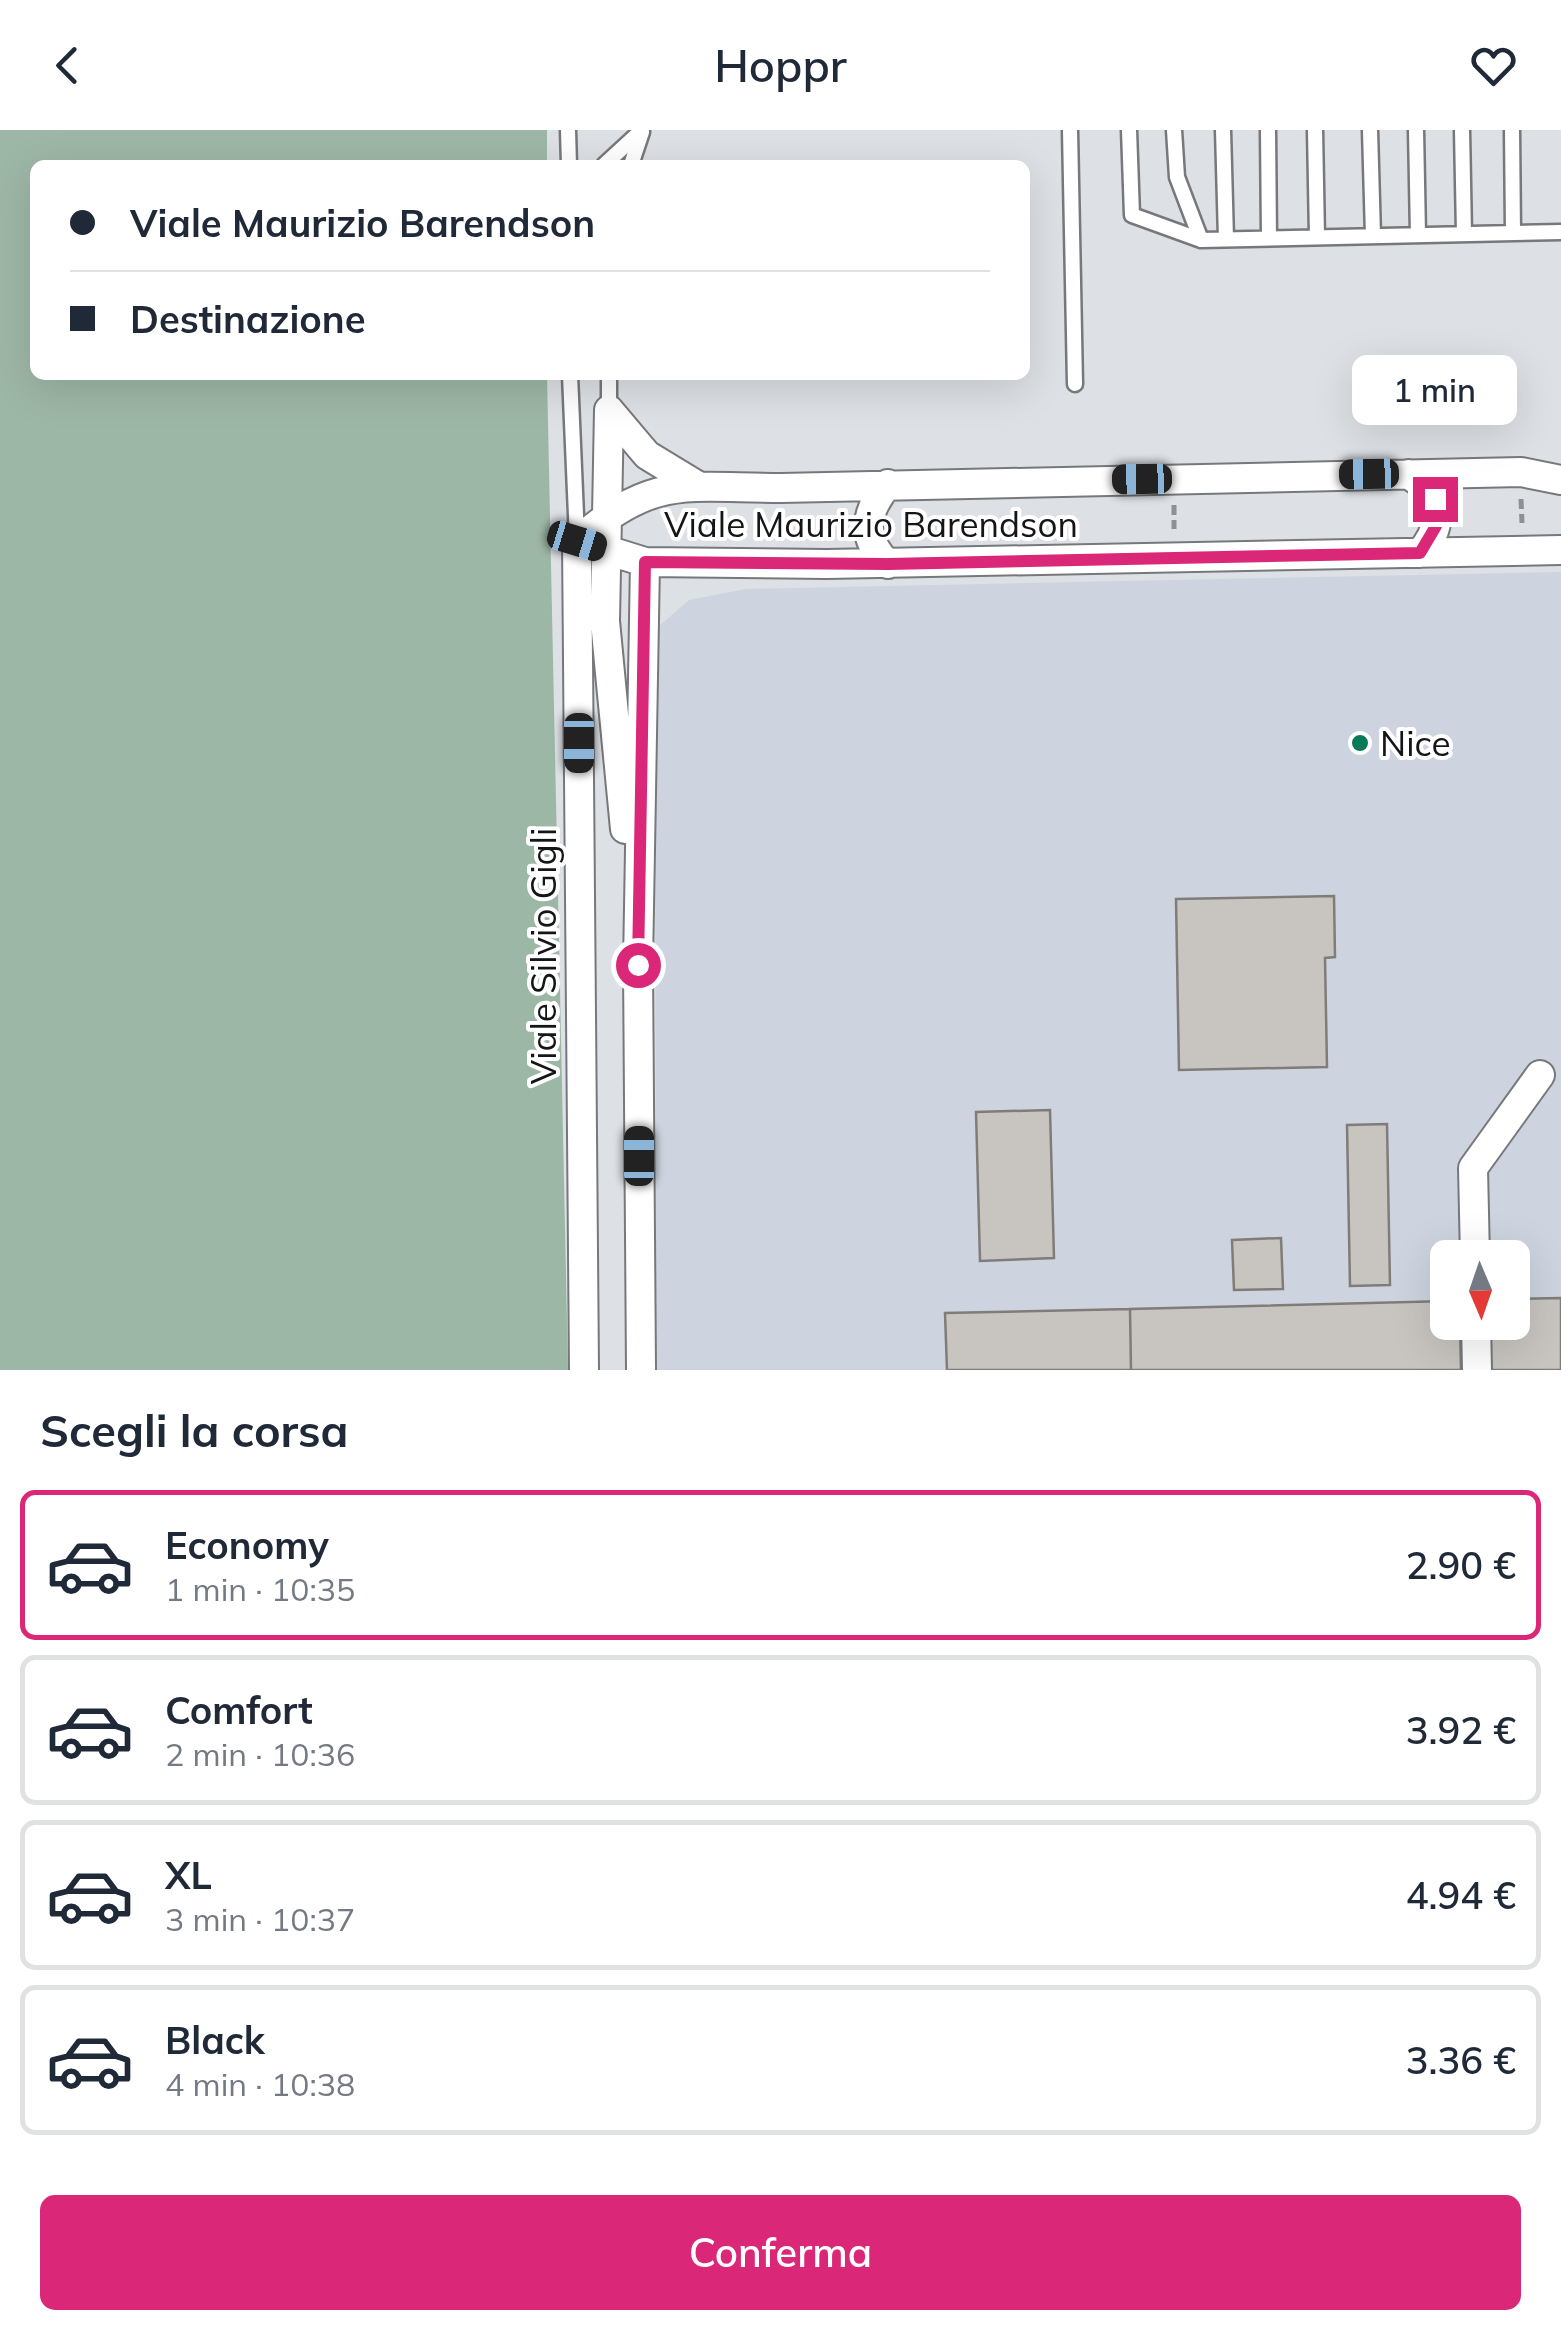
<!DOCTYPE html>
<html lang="it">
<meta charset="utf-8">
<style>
:root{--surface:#fff;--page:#f6f6f7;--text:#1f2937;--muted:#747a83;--line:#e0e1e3;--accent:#db2777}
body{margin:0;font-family:Mulish,sans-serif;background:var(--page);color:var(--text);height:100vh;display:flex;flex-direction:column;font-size:38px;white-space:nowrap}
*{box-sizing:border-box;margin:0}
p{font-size:32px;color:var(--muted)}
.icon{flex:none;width:55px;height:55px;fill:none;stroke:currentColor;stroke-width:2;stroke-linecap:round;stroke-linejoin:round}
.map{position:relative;height:1240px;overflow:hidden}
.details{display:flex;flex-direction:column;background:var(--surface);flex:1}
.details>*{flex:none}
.banner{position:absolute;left:30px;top:30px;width:1000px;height:220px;border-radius:15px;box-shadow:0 10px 40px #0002;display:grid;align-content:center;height:220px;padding:0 40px;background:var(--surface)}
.needle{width:65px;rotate:178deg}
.tools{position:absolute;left:1430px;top:1110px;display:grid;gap:20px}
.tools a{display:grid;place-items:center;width:100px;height:100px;border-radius:15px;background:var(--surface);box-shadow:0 10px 40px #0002;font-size:50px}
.end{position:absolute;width:45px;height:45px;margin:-22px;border:12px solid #db2777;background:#fff;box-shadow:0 0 0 5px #fff}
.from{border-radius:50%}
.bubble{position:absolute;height:70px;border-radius:15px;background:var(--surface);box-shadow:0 10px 40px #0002;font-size:32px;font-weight:600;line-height:70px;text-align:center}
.car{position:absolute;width:30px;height:60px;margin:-30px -15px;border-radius:12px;box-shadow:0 0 8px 2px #0007;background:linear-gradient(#222 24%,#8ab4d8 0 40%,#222 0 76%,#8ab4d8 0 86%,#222 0)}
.banner b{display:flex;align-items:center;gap:35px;height:95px;font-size:38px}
.banner b+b{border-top:2px solid var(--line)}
.banner i{width:25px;height:25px;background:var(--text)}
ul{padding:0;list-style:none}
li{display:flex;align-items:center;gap:30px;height:150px;margin:0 20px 15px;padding:0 20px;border:5px solid var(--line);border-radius:15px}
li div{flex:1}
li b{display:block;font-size:38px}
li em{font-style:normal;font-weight:600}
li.active{border-color:var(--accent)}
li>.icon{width:90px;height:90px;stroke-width:1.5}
h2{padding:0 40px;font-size:45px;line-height:120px}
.action{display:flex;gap:20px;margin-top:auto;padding:20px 40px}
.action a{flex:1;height:115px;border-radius:15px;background:var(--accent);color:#fff;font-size:40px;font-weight:600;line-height:115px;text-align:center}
header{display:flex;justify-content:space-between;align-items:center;height:130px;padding:0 40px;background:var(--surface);font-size:45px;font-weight:600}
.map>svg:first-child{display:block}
.built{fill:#cdd4df;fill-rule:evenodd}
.green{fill:#9db7a6}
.building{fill:#c8c5c1;stroke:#807c79;stroke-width:2.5}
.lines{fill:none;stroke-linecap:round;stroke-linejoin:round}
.service-casing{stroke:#76787c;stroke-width:19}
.minor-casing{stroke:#76787c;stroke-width:32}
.path{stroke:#8e9194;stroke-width:5;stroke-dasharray:10 5;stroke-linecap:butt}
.service{stroke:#fff;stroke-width:14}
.minor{stroke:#fff;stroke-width:28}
.route{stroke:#db2777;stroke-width:12}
.poi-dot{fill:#077b57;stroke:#fff;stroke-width:4}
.labels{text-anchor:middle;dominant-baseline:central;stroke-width:8;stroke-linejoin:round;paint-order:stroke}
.street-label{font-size:35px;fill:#141517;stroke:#fff}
.poi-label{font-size:35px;fill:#141517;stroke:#fff;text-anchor:start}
</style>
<header><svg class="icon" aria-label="back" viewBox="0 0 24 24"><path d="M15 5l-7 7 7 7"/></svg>Hoppr<svg class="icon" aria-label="heart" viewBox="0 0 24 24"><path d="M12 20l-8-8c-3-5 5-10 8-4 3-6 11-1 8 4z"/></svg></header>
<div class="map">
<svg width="1561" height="1240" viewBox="0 0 1561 1240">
<rect width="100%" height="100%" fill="#dde0e4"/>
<!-- built -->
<path class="built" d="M 1561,442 L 1561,1240 L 656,1240 L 655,540 L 658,497 L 689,470 L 746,459 ZM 1448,1128 L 1512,1128 L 1512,1192 L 1448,1192 Z"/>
<!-- green -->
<path class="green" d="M 0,0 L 547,0 L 547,35 L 35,35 L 35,245 L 547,245 L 568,1240 L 0,1240 Z"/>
<!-- building -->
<path class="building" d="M 1334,766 L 1335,827 L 1325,828 L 1327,937 L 1179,940 L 1176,769 Z
M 1050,980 L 1054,1128 L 980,1131 L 976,982 Z
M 1387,994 L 1390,1155 L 1350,1156 L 1347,995 Z
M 1281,1108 L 1283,1159 L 1234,1160 L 1232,1110 Z
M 1561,1168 L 1561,1240 L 1489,1240 L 1488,1192 L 1512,1192 L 1512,1169 Z
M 1448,1171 L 1448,1192 L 1460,1192 L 1461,1240 L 1131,1240 L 1130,1179 Z
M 1130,1179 L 1131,1240 L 947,1240 L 945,1183 Z"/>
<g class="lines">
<defs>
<path id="service" d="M 568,0 L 569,35
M 1070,0 L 1075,254
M 1129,0 L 1132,85 L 1201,110 L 1561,102
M 1174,0 L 1177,47 L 1201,110
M 1223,0 L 1226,109
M 1268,0 L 1269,108
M 1315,0 L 1317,107
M 1370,0 L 1373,106
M 1416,0 L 1418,105
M 1462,0 L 1464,104
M 1512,0 L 1513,103
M 604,35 L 642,0
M 631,35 L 642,2
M 570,245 L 577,409
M 609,245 L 609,280"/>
<path id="minor" d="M 609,280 L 605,491 L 625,699
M 609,280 L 647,325 L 698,356
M 1408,344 C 1441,364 1446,394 1420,423
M 888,354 C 865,382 860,408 888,434
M 577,411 C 654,344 685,358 781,358 L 1521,342 L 1561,350
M 577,411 L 645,432 L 827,434 L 1561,420
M 577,411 L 584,1240
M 1475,1128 L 1473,1038 L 1540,945
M 1476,1192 L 1477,1240
M 641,1240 L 638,835 L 645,432"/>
</defs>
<!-- service casing -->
<use href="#service" class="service-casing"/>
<!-- minor casing -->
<use href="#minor" class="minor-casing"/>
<!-- path -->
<path class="path" d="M 1521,369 L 1522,393
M 1174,375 L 1174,399"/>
<!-- service -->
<use href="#service" class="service"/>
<!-- minor -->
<use href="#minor" class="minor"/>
</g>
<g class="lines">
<!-- route -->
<path class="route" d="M 638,835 L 645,432 L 888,434 L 1420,423 L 1436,396 L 1435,369"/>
</g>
<!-- markers -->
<circle class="poi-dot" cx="1360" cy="613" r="10"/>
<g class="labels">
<!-- street labels -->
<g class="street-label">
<text x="871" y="394">Viale Maurizio Barendson</text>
<text transform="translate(543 826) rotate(-90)">Viale Silvio Gigli</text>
</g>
<!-- poi labels -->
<g class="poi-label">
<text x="1380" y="613">Nice</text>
</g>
</g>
</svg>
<div class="tools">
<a><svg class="needle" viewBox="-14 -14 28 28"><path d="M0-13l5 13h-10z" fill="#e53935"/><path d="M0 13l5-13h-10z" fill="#747a83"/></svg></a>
</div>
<i class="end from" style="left:638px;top:835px"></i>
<i class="end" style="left:1435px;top:369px"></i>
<div class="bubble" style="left:1352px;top:225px;width:165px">1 min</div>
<i class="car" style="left:1369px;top:344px;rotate:269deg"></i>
<i class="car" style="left:1142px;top:349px;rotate:269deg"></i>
<i class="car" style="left:577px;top:411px;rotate:107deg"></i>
<i class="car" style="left:579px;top:613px;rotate:180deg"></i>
<i class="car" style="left:639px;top:1026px;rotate:0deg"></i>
<div class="banner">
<b><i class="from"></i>Viale Maurizio Barendson</b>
<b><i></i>Destinazione</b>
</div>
</div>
<section class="details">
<h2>Scegli la corsa</h2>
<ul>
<li class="active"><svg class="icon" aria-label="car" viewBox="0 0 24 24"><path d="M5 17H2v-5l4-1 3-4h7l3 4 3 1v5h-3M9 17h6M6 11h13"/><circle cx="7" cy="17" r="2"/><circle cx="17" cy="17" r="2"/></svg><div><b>Economy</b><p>1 min · 10:35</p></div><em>2.90 €</em></li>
<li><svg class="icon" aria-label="car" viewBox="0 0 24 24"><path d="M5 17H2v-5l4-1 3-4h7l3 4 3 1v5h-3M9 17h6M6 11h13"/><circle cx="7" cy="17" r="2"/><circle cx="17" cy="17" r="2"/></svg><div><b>Comfort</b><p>2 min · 10:36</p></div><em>3.92 €</em></li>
<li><svg class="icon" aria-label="car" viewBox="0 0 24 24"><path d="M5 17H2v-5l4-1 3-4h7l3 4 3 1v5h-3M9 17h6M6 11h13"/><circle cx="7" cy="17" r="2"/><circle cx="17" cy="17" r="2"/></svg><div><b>XL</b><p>3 min · 10:37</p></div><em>4.94 €</em></li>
<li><svg class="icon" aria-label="car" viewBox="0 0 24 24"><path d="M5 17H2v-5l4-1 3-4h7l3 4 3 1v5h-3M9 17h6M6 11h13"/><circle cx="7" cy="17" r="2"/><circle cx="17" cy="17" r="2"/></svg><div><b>Black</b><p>4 min · 10:38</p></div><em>3.36 €</em></li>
</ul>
<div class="action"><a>Conferma</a></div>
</section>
